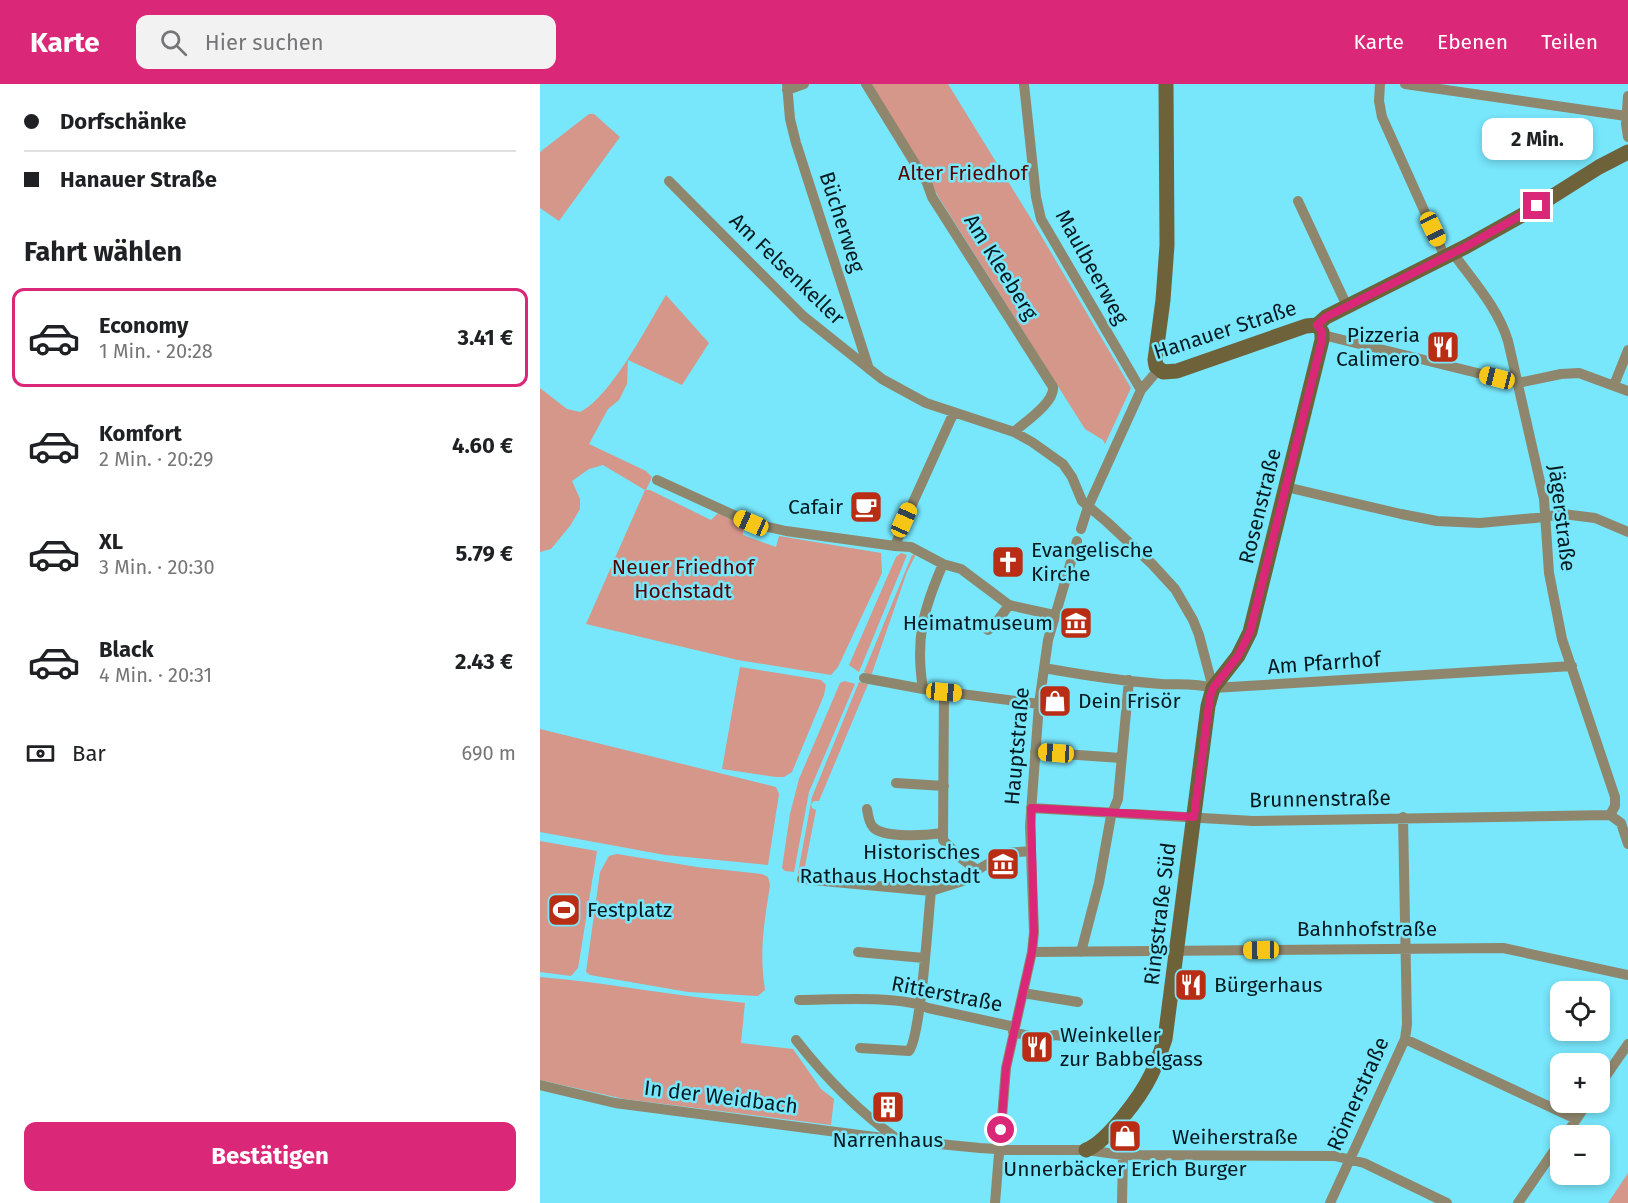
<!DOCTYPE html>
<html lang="de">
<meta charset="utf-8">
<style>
:root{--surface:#fff;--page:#f2f2f2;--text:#202124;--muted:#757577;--line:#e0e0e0;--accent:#db2777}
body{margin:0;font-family:"Fira Sans",sans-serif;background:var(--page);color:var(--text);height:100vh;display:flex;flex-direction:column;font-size:22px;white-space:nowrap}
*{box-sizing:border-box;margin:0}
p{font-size:20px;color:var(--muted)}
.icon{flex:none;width:33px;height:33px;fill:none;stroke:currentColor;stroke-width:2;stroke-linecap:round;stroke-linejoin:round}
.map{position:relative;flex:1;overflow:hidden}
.panel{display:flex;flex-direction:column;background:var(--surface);width:540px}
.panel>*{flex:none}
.hud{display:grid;align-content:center;height:132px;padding:0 24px;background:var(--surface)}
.buttons{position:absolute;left:1010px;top:897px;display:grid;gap:12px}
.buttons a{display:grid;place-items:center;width:60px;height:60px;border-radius:12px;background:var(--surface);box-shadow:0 3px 9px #0003;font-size:30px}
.end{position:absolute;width:27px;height:27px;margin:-14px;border:8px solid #db2777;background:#fff;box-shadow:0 0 0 3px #fff}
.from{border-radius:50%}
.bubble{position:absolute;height:42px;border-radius:12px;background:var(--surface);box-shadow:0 3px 9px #0003;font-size:20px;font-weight:700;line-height:42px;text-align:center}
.car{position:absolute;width:18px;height:36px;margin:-18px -9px;border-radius:8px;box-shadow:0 0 4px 2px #0007;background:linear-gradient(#f5c518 24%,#345 0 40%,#f5c518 0 76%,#345 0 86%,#f5c518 0)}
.hud b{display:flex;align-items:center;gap:21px;height:57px;font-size:22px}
.hud b+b{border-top:2px solid var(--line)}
.hud i{width:15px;height:15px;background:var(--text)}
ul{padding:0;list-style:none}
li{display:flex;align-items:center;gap:18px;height:99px;margin:0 12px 9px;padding:0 12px;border:3px solid transparent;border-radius:12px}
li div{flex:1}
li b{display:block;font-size:22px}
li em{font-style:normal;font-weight:700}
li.current{border-color:var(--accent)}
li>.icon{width:54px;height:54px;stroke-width:1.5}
h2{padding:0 24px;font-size:27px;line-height:72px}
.pay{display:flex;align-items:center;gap:15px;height:66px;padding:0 24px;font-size:22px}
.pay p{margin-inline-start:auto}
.cta{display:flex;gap:12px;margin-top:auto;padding:12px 24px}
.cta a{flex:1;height:69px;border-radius:12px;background:var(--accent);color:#fff;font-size:24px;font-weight:700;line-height:69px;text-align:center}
header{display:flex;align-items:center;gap:36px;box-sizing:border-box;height:84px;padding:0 30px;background:var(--accent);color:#fff}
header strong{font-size:28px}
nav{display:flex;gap:33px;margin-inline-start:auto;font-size:21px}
.search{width:420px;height:54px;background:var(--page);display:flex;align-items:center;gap:15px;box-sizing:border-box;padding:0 21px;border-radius:12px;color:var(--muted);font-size:22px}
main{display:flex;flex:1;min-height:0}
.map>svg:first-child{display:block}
.green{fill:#d4978a}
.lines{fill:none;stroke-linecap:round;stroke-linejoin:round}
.street{stroke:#8f876d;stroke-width:10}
.secondary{stroke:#6e623b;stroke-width:15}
.route{stroke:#db2777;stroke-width:8}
.labels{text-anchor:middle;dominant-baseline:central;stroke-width:5;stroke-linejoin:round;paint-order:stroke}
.park-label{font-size:21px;fill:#560300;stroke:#78e6fb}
.street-label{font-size:21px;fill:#031b20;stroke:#78e6fb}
.poi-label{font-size:21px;fill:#031b20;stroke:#78e6fb;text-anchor:start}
</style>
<header>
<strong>Karte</strong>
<div class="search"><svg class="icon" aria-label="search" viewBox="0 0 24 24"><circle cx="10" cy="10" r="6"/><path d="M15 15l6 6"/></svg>Hier suchen</div>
<nav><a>Karte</a><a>Ebenen</a><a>Teilen</a></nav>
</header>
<main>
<section class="panel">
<div class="hud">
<b><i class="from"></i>Dorfschänke</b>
<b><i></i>Hanauer Straße</b>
</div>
<h2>Fahrt wählen</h2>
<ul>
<li class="current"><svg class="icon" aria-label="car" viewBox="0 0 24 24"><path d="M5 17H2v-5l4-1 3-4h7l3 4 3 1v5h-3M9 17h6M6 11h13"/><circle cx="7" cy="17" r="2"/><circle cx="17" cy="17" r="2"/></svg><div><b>Economy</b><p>1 Min. · 20:28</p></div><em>3.41 €</em></li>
<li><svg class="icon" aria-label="car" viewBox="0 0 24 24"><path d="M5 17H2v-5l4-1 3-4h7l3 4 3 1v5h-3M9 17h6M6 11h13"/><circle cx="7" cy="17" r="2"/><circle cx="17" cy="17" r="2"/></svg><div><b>Komfort</b><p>2 Min. · 20:29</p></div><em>4.60 €</em></li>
<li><svg class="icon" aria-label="car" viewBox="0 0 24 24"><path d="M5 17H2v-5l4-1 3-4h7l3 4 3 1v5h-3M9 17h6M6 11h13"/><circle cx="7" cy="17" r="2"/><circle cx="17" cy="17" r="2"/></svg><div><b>XL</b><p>3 Min. · 20:30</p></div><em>5.79 €</em></li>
<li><svg class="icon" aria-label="car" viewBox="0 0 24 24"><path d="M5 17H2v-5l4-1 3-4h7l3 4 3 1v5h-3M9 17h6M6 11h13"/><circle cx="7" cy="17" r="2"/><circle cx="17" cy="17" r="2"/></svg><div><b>Black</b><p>4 Min. · 20:31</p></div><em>2.43 €</em></li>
</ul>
<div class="pay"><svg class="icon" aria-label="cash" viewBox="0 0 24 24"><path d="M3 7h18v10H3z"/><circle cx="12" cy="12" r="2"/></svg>Bar<p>690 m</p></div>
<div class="cta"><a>Bestätigen</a></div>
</section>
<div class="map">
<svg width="1088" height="1119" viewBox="0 0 1088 1119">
<rect width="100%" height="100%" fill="#78e6fb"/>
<!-- green -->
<path class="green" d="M 330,0 L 408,0 L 493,138 L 591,304 L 565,360 L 563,356 L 545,345 L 401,117 Z
M 49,30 L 54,30 L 80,53 L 19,137 L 0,124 L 0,68 Z
M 126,211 L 169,259 L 142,301 L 88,276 L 87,300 L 79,316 L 68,325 L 49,360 L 106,387 L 112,393 L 106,406 L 110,406 L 171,436 L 178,429 L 203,441 L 203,451 L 236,463 L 239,452 L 341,469 L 342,489 L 298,583 L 291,591 L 198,576 L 46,540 L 105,406 L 63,381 L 49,385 L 32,397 L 40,415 L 40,425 L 30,442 L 11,465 L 0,468 L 0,304 L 27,325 L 40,328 C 71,313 107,242 126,211 Z
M 361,469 L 367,471 L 319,588 L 309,581 L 356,473 Z
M 376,470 L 367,488 L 331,592 L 324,588 L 372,471 Z
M 200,583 L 281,596 L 286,601 L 284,611 L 252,688 L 244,693 L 236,693 L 182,685 Z
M 305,597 L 315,600 L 269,708 L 254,788 L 245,787 L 242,784 L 250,730 L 259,695 L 300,599 Z
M 319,598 L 328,600 L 279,717 L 274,717 L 271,720 L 272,724 L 276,726 L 263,792 L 260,792 L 258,789 L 272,713 Z
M 0,645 L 236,703 L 239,710 L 228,781 L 125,771 L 0,748 Z
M 0,757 L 57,767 L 38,884 L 31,892 L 0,888 Z
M 77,770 L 157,783 L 222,790 L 228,793 L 230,801 C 224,841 219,866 225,906 L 218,912 L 148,908 L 50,891 L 46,888 L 60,788 L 69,772 Z
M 0,893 C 69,899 136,912 205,919 L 201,959 L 253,965 L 281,1005 L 294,1015 L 291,1041 L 84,1015 L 0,996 Z
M 1088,1089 L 1088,1119 L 1068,1119 Z"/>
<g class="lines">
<!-- street -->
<path class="street" d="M 247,0 L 250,35 L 256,59 L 329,285
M 326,0 L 387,99 L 392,113 L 513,303 C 515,318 485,338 474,348
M 484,0 L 496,113 L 501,135 L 601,306
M 840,0 L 839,17 L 842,33 L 905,173
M 865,0 L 1086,32
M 247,6 L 264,0
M 1088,12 L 1086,40 L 1088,53
M 129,97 L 263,232 L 342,295 L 386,319 L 474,348 L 492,358 L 523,380 L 532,393 L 542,417 L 567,438 L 612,480 L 635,505 L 653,536 L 659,551 L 673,604
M 758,117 L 807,222
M 913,169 C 933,197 958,224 968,257 L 1004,415 L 1009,489 L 1022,555 L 1075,713 L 1075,722 L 1070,731
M 783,251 L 978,299 L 1021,290 L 1039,289 L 1088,307
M 1074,301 L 1088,266
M 117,396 L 211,439 L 246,447 L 355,462 L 371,463 L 403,480 L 421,485 L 469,521 L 514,531
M 746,403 L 861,430 L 897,437 L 940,439 L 995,434 L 1023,430 L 1055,434 L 1088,448
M 541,445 L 548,423 L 601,306 L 618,286
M 355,462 L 365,436 L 414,328
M 448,546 L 456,539 L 469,521
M 504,584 C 543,591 582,597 621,600 C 639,601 656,599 673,604 L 1032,582
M 324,594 L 383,605 L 499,620
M 383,605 C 375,555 383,526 403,480
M 404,608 L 403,756 L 422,775 L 437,786
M 495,668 L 581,674
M 356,699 L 404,702
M 491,724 L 713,737 L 1070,731 L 1081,739 L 1088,760
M 327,725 C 328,731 329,739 333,743 C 344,755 389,751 403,749
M 262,795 L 391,807 L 426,796 L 437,786 L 467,769 L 491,767
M 318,868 L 384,874
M 492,868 L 963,864 L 1088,891
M 541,868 L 559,799 L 571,732 L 578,715 L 589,596
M 483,909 L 538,918
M 259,916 C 292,916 360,911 388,924 L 475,943
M 473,948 L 504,956 L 514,951 L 546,954
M 865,955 L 1036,1035
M 256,956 C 285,993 318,1027 356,1054
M 320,964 L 369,967 C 381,952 388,834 391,807
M 0,1001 L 75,1019 L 358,1056 L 440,1064 L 472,1066 L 546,1066 L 583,1071 L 795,1072 L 824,1079 L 907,1119
M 1059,1002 L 1088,960
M 1025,1052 L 1048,1018
M 455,1119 L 466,984 L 492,868 L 494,848 L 490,742 L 499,620 L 508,556 L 537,457
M 582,1119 L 583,1071
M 790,1119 L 865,955 L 867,940 L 863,733
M 978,1119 L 1020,1058"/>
<!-- secondary -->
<path class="secondary" d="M 626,0 L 627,161 L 623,216 L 615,276 L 616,282 L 623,288 L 637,287 L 766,242 L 777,241 L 786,233 L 927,162 L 986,129 L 1059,83 L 1088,68
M 546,1066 C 567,1058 601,1012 611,991 C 617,979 621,967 625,955 L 668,622 L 673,604 L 698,572 L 710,548 L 782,256 L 782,248 L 777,241"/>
</g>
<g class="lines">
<!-- route -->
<path class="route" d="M 461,1046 L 466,984 L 492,868 L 494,848 L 491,724 L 654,733 L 670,613 L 673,604 L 698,572 L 710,548 L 782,256 L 782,248 L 777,241 L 786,233 L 927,162 L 997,122"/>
</g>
<!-- icons -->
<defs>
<symbol id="restaurant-square" viewBox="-11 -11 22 22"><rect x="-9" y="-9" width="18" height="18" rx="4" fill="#b92d14" stroke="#78e6fb"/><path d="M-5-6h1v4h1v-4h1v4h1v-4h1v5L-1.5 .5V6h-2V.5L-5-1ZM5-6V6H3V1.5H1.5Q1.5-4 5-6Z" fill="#fff"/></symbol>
<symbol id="cafe-square" viewBox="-11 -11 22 22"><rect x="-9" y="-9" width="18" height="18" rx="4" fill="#b92d14" stroke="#78e6fb"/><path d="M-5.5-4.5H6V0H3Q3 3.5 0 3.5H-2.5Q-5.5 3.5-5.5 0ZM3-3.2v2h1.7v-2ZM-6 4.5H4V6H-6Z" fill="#fff"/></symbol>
<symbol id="church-square" viewBox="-11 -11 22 22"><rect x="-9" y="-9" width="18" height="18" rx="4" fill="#b92d14" stroke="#78e6fb"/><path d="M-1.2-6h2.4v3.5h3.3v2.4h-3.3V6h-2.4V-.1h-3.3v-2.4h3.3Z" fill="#fff"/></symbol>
<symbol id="museum-square" viewBox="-11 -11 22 22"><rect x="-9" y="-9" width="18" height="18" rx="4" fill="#b92d14" stroke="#78e6fb"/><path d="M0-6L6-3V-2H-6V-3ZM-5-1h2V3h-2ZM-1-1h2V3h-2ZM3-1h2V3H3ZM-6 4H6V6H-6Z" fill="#fff"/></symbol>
<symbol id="shop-square" viewBox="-11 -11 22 22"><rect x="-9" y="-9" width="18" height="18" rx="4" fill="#b92d14" stroke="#78e6fb"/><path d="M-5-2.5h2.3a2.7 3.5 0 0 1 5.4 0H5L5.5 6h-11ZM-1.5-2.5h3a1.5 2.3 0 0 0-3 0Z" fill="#fff"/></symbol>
<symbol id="stadium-square" viewBox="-11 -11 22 22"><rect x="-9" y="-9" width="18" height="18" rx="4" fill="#b92d14" stroke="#78e6fb"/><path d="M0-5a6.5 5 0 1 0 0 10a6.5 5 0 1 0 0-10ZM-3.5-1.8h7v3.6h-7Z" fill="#fff"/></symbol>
<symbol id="building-square" viewBox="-11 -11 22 22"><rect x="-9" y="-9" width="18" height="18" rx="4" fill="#b92d14" stroke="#78e6fb"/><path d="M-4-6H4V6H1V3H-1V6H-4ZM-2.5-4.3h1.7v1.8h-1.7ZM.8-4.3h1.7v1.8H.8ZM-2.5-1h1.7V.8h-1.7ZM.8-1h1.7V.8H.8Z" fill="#fff"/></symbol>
</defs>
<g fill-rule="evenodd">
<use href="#restaurant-square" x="884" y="244" width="38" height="38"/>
<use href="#cafe-square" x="307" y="404" width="38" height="38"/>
<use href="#church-square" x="449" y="459" width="38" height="38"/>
<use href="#museum-square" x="517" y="520" width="38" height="38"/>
<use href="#shop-square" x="496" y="598" width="38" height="38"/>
<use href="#museum-square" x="444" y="761" width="38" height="38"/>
<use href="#stadium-square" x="5" y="807" width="38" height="38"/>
<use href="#restaurant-square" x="632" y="882" width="38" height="38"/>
<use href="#restaurant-square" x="478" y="944" width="38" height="38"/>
<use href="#building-square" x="329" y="1004" width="38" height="38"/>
<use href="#shop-square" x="566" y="1033" width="38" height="38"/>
</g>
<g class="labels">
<!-- park labels -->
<g class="park-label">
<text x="423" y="89">Alter Friedhof</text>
<text x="143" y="483">Neuer Friedhof<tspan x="143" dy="24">Hochstadt</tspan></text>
</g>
<!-- street labels -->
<g class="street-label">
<text transform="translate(302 138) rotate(72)">Bücherweg</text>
<text transform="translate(461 183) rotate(58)">Am Kleeberg</text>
<text transform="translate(552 183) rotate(61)">Maulbeerweg</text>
<text transform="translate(247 185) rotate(44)">Am Felsenkeller</text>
<text transform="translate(685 246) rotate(-18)">Hanauer Straße</text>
<text transform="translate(720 422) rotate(-76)">Rosenstraße</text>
<text transform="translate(1022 434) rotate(83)">Jägerstraße</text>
<text transform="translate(784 579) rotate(-4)">Am Pfarrhof</text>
<text transform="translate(477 662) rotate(-85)">Hauptstraße</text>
<text transform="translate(780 715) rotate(-1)">Brunnenstraße</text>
<text transform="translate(620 830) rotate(-83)">Ringstraße Süd</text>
<text x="827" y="845">Bahnhofstraße</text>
<text transform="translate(407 910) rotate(11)">Ritterstraße</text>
<text transform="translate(818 1010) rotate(-66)">Römerstraße</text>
<text transform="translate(181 1013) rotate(7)">In der Weidbach</text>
<text x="695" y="1053">Weiherstraße</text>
</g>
<!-- poi labels -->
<g class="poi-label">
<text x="880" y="251" text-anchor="end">Pizzeria<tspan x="880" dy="24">Calimero</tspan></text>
<text x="303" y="423" text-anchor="end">Cafair</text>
<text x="491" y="466">Evangelische<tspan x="491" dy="24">Kirche</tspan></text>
<text x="513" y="539" text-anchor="end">Heimatmuseum</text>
<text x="538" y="617">Dein Frisör</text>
<text x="440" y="768" text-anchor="end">Historisches<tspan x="440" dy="24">Rathaus Hochstadt</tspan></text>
<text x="47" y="826">Festplatz</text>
<text x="674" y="901">Bürgerhaus</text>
<text x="520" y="951">Weinkeller<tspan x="520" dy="24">zur Babbelgass</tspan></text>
<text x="348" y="1056" text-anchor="middle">Narrenhaus</text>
<text x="585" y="1085" text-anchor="middle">Unnerbäcker Erich Burger</text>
</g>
</g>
</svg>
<div class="buttons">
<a><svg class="icon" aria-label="locate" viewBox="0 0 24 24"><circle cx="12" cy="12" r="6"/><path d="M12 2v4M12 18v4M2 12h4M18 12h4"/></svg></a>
<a>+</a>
<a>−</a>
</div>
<i class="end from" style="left:461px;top:1046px"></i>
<i class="end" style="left:997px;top:122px"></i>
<div class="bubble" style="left:942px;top:34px;width:111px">2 Min.</div>
<i class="car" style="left:893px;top:145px;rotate:155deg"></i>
<i class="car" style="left:957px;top:294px;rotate:284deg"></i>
<i class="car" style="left:364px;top:436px;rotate:24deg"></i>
<i class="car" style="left:211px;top:439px;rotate:294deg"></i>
<i class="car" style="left:404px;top:608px;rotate:95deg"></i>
<i class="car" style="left:516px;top:669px;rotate:274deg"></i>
<i class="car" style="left:721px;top:866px;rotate:269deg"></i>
</div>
</main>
